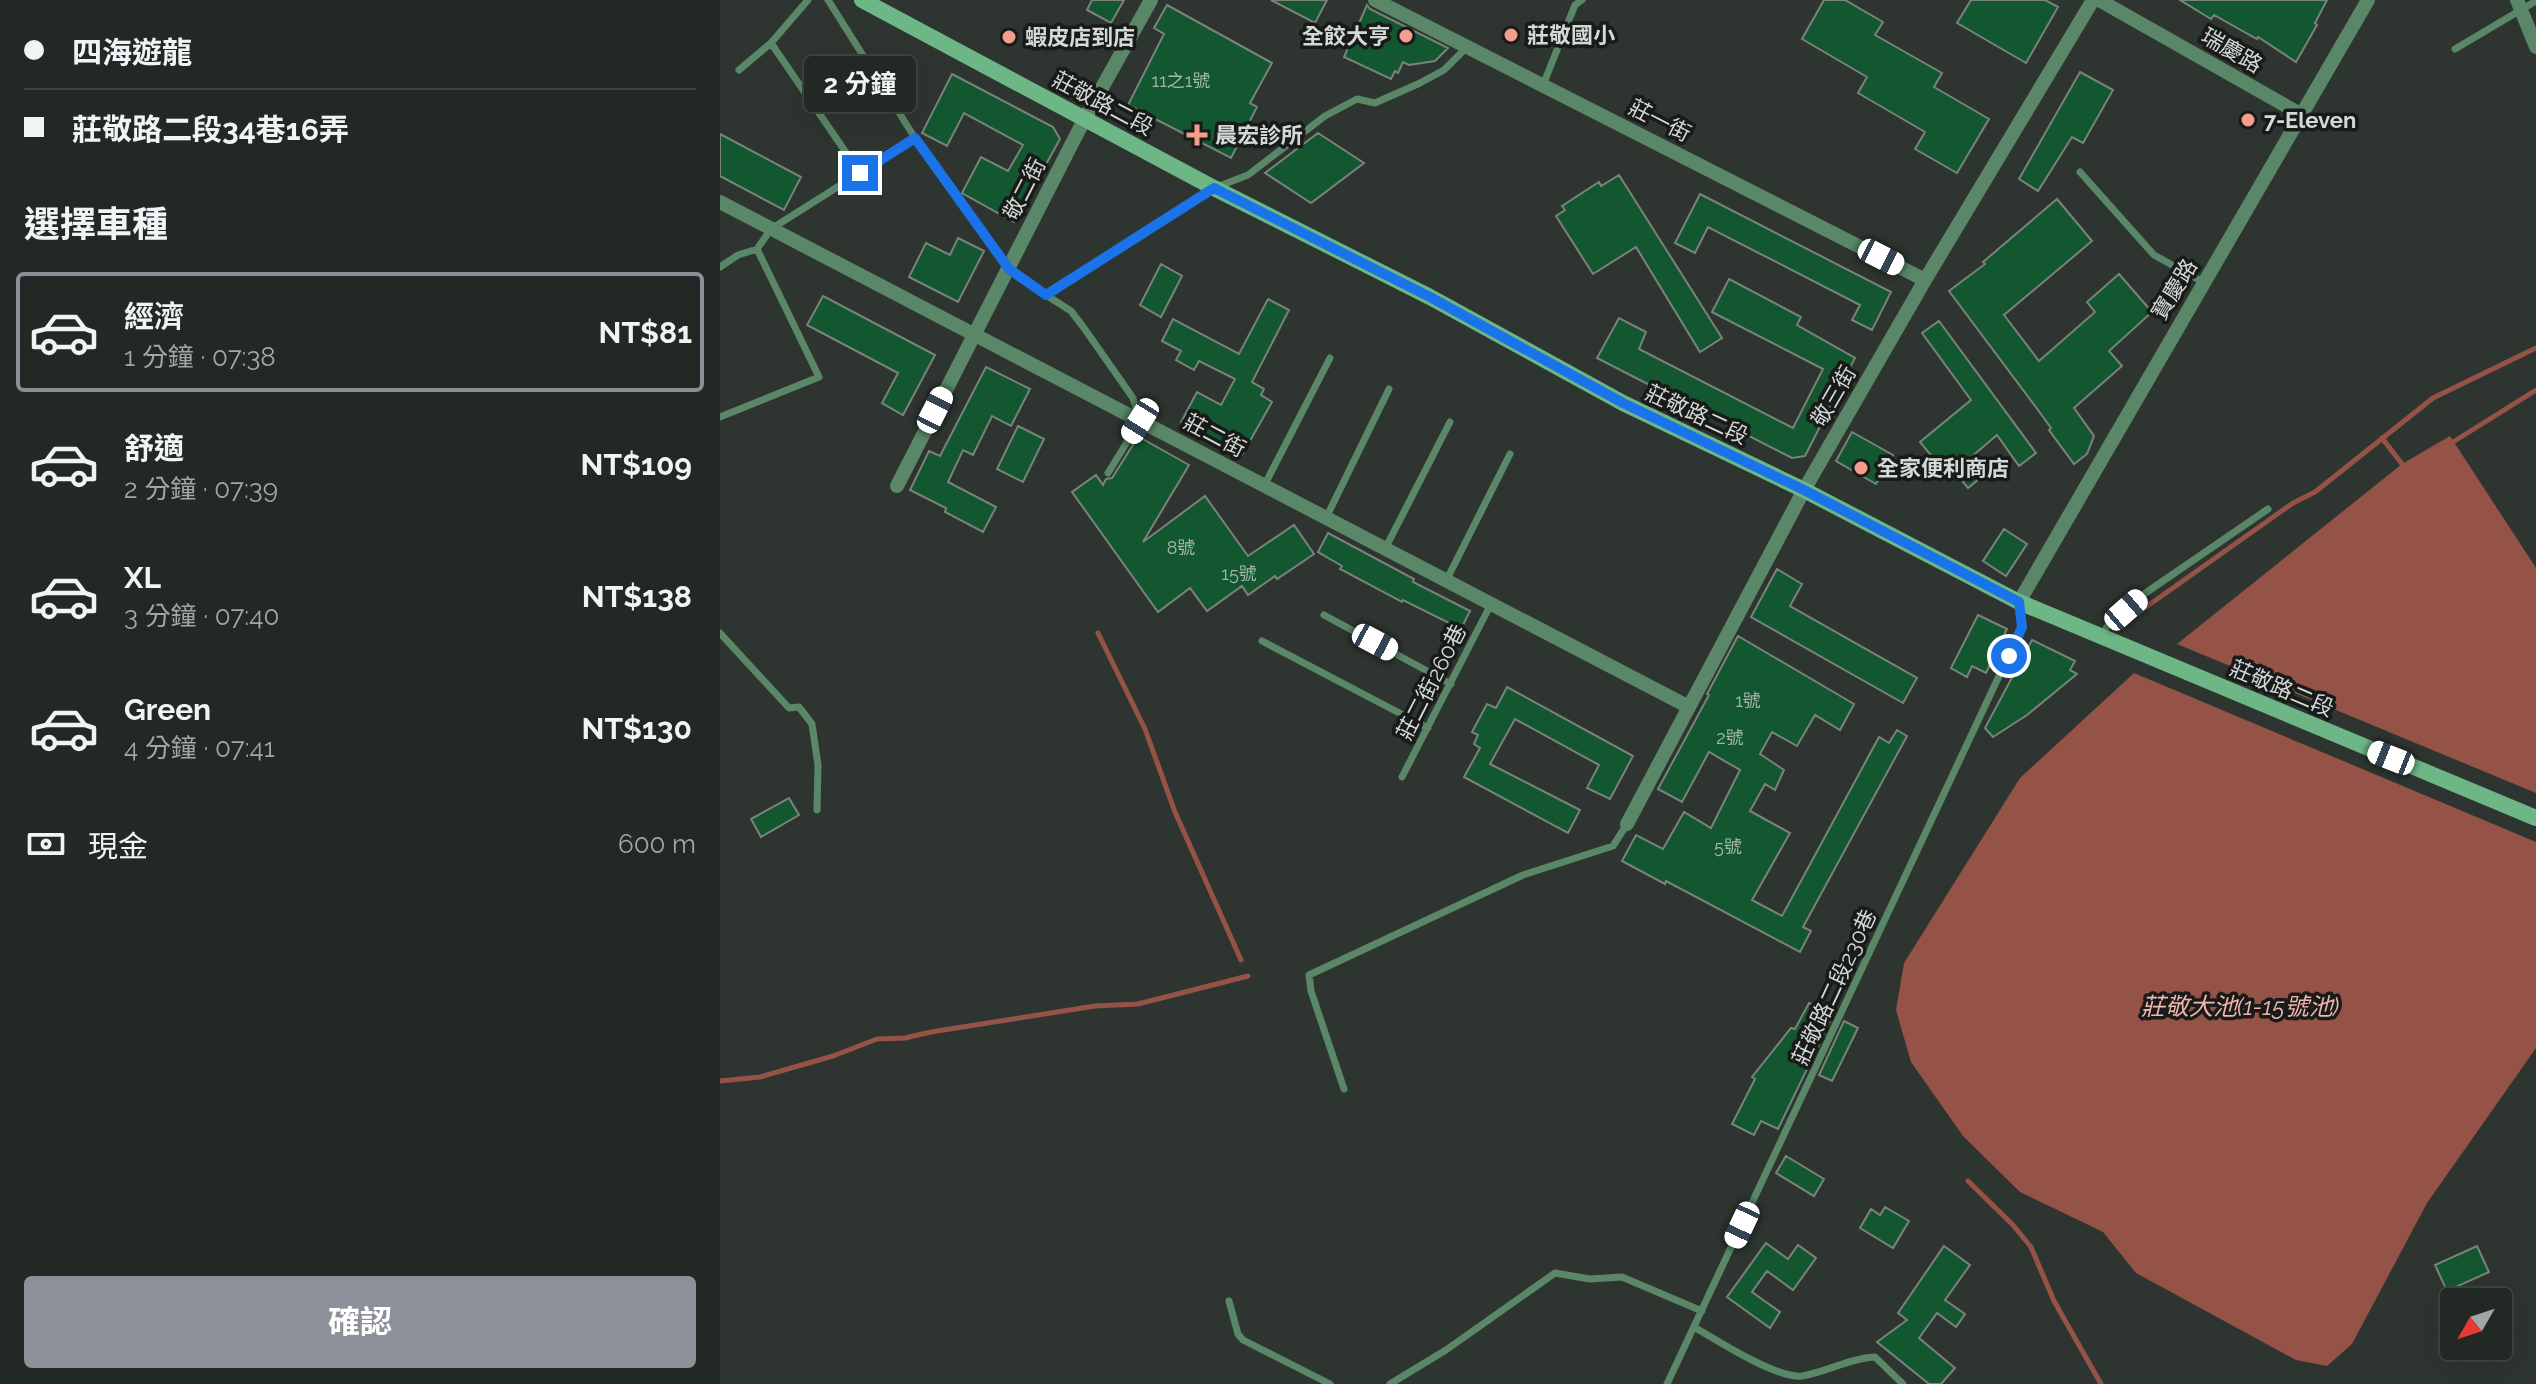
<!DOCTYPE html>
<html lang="zh-TW">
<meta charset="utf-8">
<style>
:root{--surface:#222824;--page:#2a302c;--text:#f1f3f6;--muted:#a2a6a6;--line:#3f4441;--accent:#8c9099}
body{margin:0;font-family:Raleway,"Noto Sans TC",sans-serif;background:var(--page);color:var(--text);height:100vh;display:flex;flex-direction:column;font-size:30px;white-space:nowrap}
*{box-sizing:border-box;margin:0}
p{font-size:26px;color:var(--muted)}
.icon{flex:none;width:44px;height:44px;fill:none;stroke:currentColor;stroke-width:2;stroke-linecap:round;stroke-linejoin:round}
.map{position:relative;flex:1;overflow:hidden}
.drawer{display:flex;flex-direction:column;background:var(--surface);width:720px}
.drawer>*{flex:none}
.guide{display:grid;align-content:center;height:176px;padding:0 24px;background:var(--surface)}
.needle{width:52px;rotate:231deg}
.fabs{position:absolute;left:1720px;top:1288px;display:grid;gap:16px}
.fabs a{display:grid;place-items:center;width:72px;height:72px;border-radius:8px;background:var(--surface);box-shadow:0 8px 32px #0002,0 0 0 2px var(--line);font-size:40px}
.end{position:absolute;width:36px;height:36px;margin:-18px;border:10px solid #1a73e8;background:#fff;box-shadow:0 0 0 4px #fff}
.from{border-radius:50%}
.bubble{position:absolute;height:56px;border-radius:8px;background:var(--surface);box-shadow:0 8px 32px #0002,0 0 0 2px var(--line);font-size:26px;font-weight:700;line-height:56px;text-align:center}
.car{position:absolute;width:24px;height:48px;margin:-24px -12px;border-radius:10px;box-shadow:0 0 6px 2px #0007;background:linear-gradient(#fff 24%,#345 0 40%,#fff 0 76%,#345 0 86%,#fff 0)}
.guide b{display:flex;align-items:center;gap:28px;height:76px;font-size:30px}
.guide b+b{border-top:2px solid var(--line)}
.guide i{width:20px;height:20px;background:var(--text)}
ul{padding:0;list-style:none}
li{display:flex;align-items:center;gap:24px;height:120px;margin:0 16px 12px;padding:0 8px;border:4px solid transparent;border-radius:8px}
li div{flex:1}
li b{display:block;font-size:30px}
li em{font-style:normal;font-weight:700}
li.active{border-color:var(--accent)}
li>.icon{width:72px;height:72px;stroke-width:1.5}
h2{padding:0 24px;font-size:36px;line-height:96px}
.pay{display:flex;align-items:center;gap:20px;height:88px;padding:0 24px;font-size:30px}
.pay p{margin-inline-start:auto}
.action{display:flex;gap:16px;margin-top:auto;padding:16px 24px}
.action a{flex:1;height:92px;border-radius:8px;background:var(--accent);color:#fff;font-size:32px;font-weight:700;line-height:92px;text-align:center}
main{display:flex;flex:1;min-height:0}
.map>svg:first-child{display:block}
.water{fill:#955246}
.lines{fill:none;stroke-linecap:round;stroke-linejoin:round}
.stream{stroke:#955246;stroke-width:5}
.building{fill:#135730;stroke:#7a827c;stroke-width:2}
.lane{stroke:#5a8768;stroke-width:7}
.street{stroke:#5a8768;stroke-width:14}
.secondary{stroke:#6db685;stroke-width:16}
.route{stroke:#1a73e8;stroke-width:10}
.poi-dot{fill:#f49d8d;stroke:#181b19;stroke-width:3}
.labels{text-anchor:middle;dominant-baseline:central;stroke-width:7;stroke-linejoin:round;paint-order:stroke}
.number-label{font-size:18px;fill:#a4b8ac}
.poi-label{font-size:22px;font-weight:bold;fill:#d5d9d6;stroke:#181b19;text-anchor:start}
.street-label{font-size:22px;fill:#d5d9d6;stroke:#181b19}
.water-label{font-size:24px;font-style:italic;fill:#f3b6ab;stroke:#181b19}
</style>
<main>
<section class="drawer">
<div class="guide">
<b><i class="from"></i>四海遊龍</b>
<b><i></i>莊敬路二段34巷16弄</b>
</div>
<h2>選擇車種</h2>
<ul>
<li class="active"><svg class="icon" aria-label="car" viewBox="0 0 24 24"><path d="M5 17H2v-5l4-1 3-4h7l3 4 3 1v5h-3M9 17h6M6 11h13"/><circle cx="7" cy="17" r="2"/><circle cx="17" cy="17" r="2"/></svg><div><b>經濟</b><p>1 分鐘 · 07:38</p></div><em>NT$81</em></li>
<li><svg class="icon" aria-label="car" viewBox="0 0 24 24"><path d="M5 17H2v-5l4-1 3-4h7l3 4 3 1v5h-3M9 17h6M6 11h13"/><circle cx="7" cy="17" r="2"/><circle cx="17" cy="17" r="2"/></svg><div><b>舒適</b><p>2 分鐘 · 07:39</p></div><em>NT$109</em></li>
<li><svg class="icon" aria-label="car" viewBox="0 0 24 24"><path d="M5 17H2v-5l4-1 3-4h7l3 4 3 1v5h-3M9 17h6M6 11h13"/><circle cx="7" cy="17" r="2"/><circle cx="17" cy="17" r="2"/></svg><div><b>XL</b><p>3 分鐘 · 07:40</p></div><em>NT$138</em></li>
<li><svg class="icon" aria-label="car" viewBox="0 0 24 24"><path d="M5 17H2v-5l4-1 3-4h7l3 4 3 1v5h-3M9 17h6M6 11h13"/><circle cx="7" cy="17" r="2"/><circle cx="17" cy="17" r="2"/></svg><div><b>Green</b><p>4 分鐘 · 07:41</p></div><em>NT$130</em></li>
</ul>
<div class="pay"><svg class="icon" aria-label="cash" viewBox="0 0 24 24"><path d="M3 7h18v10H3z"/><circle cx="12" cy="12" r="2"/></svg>現金<p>600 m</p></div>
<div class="action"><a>確認</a></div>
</section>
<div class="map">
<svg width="1816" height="1384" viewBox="0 0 1816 1384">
<rect width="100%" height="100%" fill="#2e3530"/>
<!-- water -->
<path class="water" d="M 1730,436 L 1816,568 L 1816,793 L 1457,644 L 1682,464 Z
M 1414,673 L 1816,842 L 1816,1048 L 1707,1203 L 1632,1344 L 1607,1366 L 1576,1360 L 1416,1273 L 1383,1232 L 1300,1192 L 1243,1136 L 1191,1062 L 1176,1010 L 1184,963 L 1300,778 Z"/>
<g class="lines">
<!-- stream -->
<path class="stream" d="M 1662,438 L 1682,464
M 1733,442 L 1816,390
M 1402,624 L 1573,503 L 1595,492 L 1713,398 L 1816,348
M 378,633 L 425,729 L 455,812 L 521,960
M 0,1081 L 40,1077 L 113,1056 L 157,1039 L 185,1038 L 211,1032 L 375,1006 L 418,1004 L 528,976
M 1248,1181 L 1293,1225 L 1311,1247 L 1334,1301 L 1381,1384"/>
</g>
<!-- building -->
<path class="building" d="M 372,0 L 404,0 L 391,23 L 367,10 Z
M 551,0 L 607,0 L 595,23 Z
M 1104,0 L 1125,0 L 1163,22 L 1155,35 L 1222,73 L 1214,87 L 1269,119 L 1237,173 L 1195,149 L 1205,132 L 1138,93 L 1147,77 L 1082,39 Z
M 1251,0 L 1325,0 L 1338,7 L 1306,63 L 1237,23 Z
M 1460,0 L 1607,0 L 1595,23 L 1597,25 L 1576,62 L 1538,37 L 1537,39 L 1494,15 L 1491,19 Z
M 447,5 L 552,63 L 530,103 L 537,107 L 511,158 L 408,105 L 444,34 L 434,28 Z
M 647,5 L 650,9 L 728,48 L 715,61 L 689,65 L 683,62 L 678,73 L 675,71 L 671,79 L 624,57 Z
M 1360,72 L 1393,90 L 1363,143 L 1352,137 L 1318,191 L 1299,179 Z
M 232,74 L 333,127 L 340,139 L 294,222 L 242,193 L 261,157 L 288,171 L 303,145 L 244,113 L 227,146 L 202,133 Z
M 598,133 L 644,163 L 591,203 L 545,173 Z
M 0,134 L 81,177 L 64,210 L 0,176 Z
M 899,175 L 1002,338 L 980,352 L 916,247 L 873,274 L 836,216 L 845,210 L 842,206 L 879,182 L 881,186 Z
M 980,194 L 1171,292 L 1152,330 L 1132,320 L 1140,305 L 988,227 L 975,253 L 955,243 Z
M 1337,199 L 1372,241 L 1284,315 L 1319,361 L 1375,312 L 1367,302 L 1399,274 L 1432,312 L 1389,351 L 1402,366 L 1354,408 L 1374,436 L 1367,454 L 1354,464 L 1329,430 L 1331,428 L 1318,410 L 1229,291 L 1265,264 L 1263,262 Z
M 238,238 L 264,251 L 238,302 L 189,277 L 206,243 L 230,255 Z
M 441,264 L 462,276 L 441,317 L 420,305 Z
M 1009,279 L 1081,317 L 1077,325 L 1135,358 L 1085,456 L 1072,458 L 877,358 L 899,318 L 926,332 L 919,349 L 1073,428 L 1103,369 L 992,312 Z
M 103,296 L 215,355 L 183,415 L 162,403 L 178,373 L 87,325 Z
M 548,299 L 569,310 L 532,382 L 544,389 L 541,395 L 552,402 L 522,455 L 461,422 L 477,392 L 501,405 L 515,379 L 479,361 L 474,370 L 456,360 L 461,351 L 442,341 L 453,319 L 519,354 Z
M 1219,321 L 1316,453 L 1299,466 L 1277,435 L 1250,458 L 1264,475 L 1248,488 L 1234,471 L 1228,476 L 1200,442 L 1251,400 L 1202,333 Z
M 266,367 L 310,389 L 291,426 L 272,416 L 253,455 L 243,450 L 228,482 L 276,507 L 263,532 L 225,512 L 226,508 L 190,490 L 209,451 L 220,456 Z
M 298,426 L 324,439 L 303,482 L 277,469 Z
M 1132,432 L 1173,455 L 1156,484 L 1116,461 Z
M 421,438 L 469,465 L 423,542 L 485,496 L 528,556 L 574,525 L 594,554 L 557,579 L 555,576 L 528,595 L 522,586 L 487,611 L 470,588 L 438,612 L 352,492 L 376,475 L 383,485 L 386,479 L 392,478 L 416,440 Z
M 1284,529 L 1307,544 L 1286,576 L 1263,561 Z
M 608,533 L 694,579 L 693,582 L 750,611 L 741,629 L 683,600 L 682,602 L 620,569 L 622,566 L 598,552 Z
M 1057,569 L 1082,584 L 1070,606 L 1197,678 L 1183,703 L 1031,617 Z
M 1258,615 L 1287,629 L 1266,673 L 1252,666 L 1247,677 L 1231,668 Z
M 1018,636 L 1134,704 L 1120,730 L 1095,715 L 1077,746 L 1052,732 L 1040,754 L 1064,770 L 1055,790 L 1045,784 L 1030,811 L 1070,833 L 1032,900 L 1062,916 L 1159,737 L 1169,743 L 1177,730 L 1187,736 L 1083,927 L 1091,931 L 1080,952 L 946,881 L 945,884 L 902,861 L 916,835 L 943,849 L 964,812 L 991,828 L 1020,770 L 989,752 L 962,802 L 938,789 L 989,695 L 987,694 Z
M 1312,640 L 1355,661 L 1350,670 L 1357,674 L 1307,715 L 1273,737 L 1265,728 Z
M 787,687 L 913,756 L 890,799 L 867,788 L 879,765 L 795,719 L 770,764 L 860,810 L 848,833 L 744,777 L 760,748 L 754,744 L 758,735 L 752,732 L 767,704 L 776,708 Z
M 69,798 L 79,815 L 41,837 L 31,819 Z
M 1089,1003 L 1113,1015 L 1058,1129 L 1041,1121 L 1034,1135 L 1012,1124 L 1035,1079 L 1032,1077 L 1071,1028 L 1075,1029 Z
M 1124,1021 L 1138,1028 L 1112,1081 L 1099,1075 Z
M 1066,1156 L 1104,1179 L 1094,1196 L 1056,1173 Z
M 1165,1207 L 1189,1221 L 1173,1248 L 1140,1228 L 1151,1209 L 1160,1215 Z
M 1046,1243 L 1068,1259 L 1078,1245 L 1096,1258 L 1073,1290 L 1047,1271 L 1032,1292 L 1060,1312 L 1050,1328 L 1007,1297 Z
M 1224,1246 L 1250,1265 L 1225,1300 L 1245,1314 L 1236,1327 L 1217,1313 L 1199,1338 L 1235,1368 L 1221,1384 L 1209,1384 L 1157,1342 L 1187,1320 L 1178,1313 Z
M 1757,1246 L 1769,1272 L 1727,1291 L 1715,1265 Z"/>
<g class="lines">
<!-- lane -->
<path class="lane" d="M 108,0 L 195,138 L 289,269 L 326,295 L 494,188 L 528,175 L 605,116 L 637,99 L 655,103 L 700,83 L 724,70 L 747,47
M 51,43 L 140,173
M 1735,49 L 1816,1
M 19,70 L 51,43 L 88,0
M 823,85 L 855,5 L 862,0
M 1360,172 L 1434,255 L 1483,282
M 0,267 L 18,255 L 37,249 L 51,229 L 195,138
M 326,295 L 351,311 L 364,328 L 413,398 L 420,421 L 388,473
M 0,417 L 99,377 L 37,249
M 544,486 L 610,358
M 606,518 L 669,389
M 665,549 L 730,422
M 726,581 L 790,454
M 604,615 L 731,684
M 0,633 L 69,708 L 79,707 L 92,724 L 98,765 L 97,810
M 1382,635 L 1388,625 L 1424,594 L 1548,509
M 542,641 L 708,728
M 682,777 L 771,604
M 624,1089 L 591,991 L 589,975 L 803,875 L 893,846 L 907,824
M 509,1301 L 518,1334 L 523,1340 L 610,1384
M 974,1327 C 996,1340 1057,1379 1082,1376 C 1107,1372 1130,1358 1155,1357 L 1183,1384
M 670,1384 L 726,1350 L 835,1273 L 870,1279 L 902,1277 L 982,1311
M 947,1384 L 1302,627 L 1299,602"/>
<!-- street -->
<path class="street" d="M 655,0 L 1205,280
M 1379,0 L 1582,115
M 1797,0 L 1816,47
M 0,202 L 969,707
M 177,486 L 365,118 L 431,0
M 1299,602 L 1648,0
M 907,824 L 1084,490 L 1205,280 L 1373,0"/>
<!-- secondary -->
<path class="secondary" d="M 142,0 L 494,188 L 710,297 L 903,403 L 1084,490 L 1299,602 L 1816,818"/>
</g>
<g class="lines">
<!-- route -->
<path class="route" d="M 140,173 L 195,138 L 289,269 L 326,295 L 494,188 L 710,297 L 903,403 L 1084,490 L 1299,602 L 1302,627 L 1289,656"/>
</g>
<!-- markers -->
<g class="poi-dot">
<circle cx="791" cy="35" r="8"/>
<circle cx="686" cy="36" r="8"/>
<circle cx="289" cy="37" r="8"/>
<circle cx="1528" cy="120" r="8"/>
<path d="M473 123h8v8h8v8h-8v8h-8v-8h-8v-8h8z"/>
<circle cx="1141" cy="468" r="8"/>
</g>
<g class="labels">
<!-- number labels -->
<g class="number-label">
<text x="461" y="80">11之1號</text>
<text x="461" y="547">8號</text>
<text x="519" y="573">15號</text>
<text x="1028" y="700">1號</text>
<text x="1010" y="737">2號</text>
<text x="1008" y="846">5號</text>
</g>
<!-- poi labels -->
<g class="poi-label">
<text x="807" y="35">莊敬國小</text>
<text x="670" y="36" text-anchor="end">全餃大亨</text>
<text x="305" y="37">蝦皮店到店</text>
<text x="1544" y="120">7-Eleven</text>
<text x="495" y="135">晨宏診所</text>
<text x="1157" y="468">全家便利商店</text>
</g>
<!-- street labels -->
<g class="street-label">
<text transform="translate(1512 50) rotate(30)">瑞慶路</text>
<text transform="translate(383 103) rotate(28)">莊敬路二段</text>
<text transform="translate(940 120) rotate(27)">莊一街</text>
<text transform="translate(304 189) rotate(-63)">敬二街</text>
<text transform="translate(1454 289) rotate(-59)">寶慶路</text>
<text transform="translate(1113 396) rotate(-60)">敬三街</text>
<text transform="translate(977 414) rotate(25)">莊敬路二段</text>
<text transform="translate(495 435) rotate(28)">莊二街</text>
<text transform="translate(711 682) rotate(-63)">莊二街260巷</text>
<text transform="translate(1562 688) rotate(23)">莊敬路二段</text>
<text transform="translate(1114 987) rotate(-65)">莊敬路二段230巷</text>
</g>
<!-- water labels -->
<g class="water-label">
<text x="1520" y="1006">莊敬大池(1-15號池)</text>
</g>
</g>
</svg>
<div class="fabs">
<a><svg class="needle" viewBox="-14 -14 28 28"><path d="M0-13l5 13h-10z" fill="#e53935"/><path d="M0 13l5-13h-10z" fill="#a2a6a6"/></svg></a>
</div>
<i class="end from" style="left:1289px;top:656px"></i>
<i class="end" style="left:140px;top:173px"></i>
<div class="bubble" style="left:84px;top:56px;width:112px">2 分鐘</div>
<i class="car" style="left:1161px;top:257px;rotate:117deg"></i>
<i class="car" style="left:215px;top:410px;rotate:27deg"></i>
<i class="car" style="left:420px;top:421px;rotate:212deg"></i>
<i class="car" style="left:1406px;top:610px;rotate:49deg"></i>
<i class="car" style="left:655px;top:642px;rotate:118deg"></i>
<i class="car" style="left:1671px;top:758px;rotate:292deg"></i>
<i class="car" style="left:1022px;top:1225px;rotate:205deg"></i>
</div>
</main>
